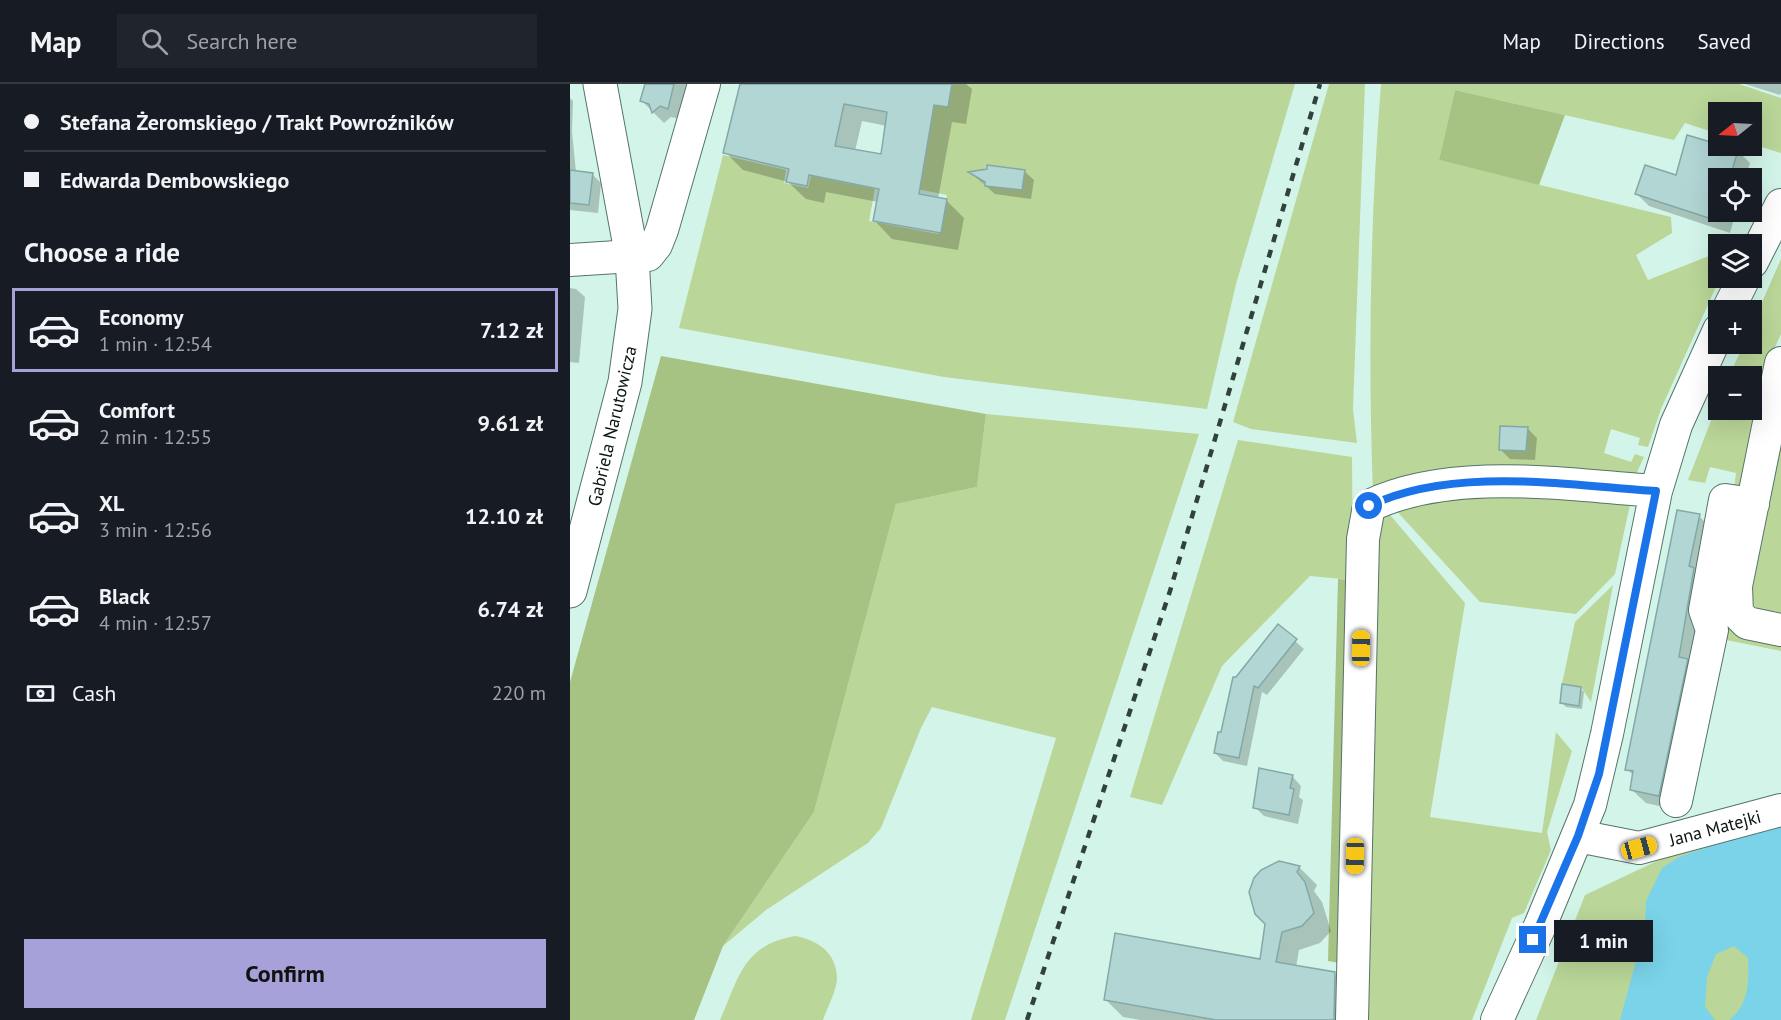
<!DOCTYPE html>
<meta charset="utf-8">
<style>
:root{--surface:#171b24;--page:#20242c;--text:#f1f3f6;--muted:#9ea1a6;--line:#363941;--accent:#a6a2d9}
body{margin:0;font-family:"PT Sans",sans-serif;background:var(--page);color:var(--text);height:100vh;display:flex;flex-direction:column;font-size:22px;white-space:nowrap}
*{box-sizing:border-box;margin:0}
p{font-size:20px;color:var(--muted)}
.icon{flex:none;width:33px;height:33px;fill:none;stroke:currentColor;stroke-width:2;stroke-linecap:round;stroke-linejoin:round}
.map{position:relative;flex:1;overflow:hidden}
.side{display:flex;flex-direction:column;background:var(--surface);width:570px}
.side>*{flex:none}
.top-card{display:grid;align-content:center;height:132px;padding:0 24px;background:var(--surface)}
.needle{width:39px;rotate:252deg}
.controls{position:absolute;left:1138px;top:18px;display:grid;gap:12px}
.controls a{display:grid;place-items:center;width:54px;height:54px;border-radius:0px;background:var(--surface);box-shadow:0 6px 24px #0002;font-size:30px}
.end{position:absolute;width:27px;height:27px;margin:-14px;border:8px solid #1a73e8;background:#fff;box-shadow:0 0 0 3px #fff}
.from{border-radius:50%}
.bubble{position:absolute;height:42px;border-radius:0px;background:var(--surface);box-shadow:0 6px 24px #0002;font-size:20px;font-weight:700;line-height:42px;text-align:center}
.car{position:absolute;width:18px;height:36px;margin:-18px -9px;border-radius:8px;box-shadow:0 0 4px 2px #0007;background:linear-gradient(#f5c518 24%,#345 0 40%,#f5c518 0 76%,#345 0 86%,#f5c518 0)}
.top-card b{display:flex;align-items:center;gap:21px;height:57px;font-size:22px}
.top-card b+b{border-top:2px solid var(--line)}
.top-card i{width:15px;height:15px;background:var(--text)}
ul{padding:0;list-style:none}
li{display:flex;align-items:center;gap:18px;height:84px;margin:0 12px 9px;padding:0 12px;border:3px solid transparent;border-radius:0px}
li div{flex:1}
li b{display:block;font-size:22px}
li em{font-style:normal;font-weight:700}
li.current{border-color:var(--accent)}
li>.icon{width:54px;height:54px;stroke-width:1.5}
h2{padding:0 24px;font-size:27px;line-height:72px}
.pay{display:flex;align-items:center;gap:15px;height:66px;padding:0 24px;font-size:22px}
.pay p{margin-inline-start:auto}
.primary-button{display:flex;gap:12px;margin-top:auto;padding:12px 24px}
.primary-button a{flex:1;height:69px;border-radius:0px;background:var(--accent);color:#111;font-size:24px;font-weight:700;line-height:69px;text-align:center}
header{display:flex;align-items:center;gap:36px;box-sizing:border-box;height:84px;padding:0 30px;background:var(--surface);border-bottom:2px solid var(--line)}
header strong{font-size:28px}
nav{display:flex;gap:33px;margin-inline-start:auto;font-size:21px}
.search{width:420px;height:54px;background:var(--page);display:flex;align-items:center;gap:15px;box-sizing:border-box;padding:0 21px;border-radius:0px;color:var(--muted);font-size:22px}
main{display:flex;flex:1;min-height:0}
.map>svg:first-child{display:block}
.green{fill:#bad698;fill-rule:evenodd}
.forest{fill:#a6c384}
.water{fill:#7ad3e9}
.shadow{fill:#0003;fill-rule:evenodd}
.building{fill:#b1d6d4;stroke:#84a8a6;stroke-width:1.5;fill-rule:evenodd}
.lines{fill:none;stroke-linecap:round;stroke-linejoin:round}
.minor-casing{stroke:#557469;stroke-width:34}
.major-casing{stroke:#557469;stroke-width:35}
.minor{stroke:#fff;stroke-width:32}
.major{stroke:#fff;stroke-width:33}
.rail{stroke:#31423c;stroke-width:4.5;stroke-dasharray:8 8;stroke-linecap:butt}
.route{stroke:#1a73e8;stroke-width:8}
.labels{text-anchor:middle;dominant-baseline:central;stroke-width:6;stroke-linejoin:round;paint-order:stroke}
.street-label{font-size:18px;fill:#091511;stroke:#fff}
</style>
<header>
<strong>Map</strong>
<div class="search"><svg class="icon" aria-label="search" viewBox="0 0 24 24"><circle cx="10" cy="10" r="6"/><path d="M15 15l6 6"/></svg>Search here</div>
<nav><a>Map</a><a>Directions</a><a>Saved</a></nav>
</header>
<main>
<section class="side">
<div class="top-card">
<b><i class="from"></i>Stefana Żeromskiego / Trakt Powroźników</b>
<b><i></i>Edwarda Dembowskiego</b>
</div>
<h2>Choose a ride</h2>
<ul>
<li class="current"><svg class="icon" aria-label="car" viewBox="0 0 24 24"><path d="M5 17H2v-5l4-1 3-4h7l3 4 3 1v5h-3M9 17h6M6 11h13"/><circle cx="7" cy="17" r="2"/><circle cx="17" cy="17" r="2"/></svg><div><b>Economy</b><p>1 min · 12:54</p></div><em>7.12 zł</em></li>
<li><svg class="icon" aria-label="car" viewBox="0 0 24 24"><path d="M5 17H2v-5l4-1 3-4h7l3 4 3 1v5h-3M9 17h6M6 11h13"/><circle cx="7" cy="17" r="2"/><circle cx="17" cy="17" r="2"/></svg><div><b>Comfort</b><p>2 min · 12:55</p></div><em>9.61 zł</em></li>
<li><svg class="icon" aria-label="car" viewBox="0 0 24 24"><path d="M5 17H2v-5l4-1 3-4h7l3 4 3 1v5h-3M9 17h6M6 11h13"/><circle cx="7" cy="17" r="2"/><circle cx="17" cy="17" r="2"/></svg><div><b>XL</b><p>3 min · 12:56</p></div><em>12.10 zł</em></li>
<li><svg class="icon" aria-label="car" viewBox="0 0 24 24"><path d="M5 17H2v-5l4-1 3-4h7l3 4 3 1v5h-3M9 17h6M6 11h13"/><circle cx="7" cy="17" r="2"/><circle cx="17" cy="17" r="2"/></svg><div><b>Black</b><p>4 min · 12:57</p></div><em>6.74 zł</em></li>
</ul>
<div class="pay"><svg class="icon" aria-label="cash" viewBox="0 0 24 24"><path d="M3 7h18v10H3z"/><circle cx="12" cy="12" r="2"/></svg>Cash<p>220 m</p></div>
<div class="primary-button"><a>Confirm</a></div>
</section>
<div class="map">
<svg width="1211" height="936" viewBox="0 0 1211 936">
<rect width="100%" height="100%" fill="#d3f5e9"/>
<!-- green -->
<path class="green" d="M 377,0 L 725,0 L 666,200 L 637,325 L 374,293 L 109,244 L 153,71 L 216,86 L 214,99 L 238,104 L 241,92 L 305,105 L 299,137 L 368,150 L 377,111 L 347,105 L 361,21 L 378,22 L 380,7 ZM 418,81 L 455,86 L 452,106 L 415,102 L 412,96 L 414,86 Z
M 759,0 L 795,0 L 783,325 L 787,359 L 681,345 L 663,338 Z
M 811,0 L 1169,0 L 1211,14 L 1211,69 L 1182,60 L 1182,28 L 1149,28 L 1149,50 L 1115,39 L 1104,56 L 885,6 L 869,76 L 1101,133 L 1102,149 L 1066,171 L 1078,196 L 1149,168 L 1150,194 L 1091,325 L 1078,363 L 1068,361 L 1070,354 L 1041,345 L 1034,369 L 1061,378 L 1065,370 L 1074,373 L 1063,397 L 803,410 C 798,273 800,136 811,0 Z
M 1211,175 L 1211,250 L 1197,281 L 1171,414 L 1163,412 L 1166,389 L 1140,383 L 1135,399 L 1118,396 L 1149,316 L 1149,326 L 1182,326 L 1182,292 L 1159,292 L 1174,260 L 1182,260 L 1182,241 Z
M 416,330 L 629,350 L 435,936 L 401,936 L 486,654 L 362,623 L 351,644 L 311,744 L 298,759 L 196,826 L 153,862 L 244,728 L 326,420 L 407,403 Z
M 1211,342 L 1211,532 L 1190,527 L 1178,515 Z
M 668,356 L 782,373 L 783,496 L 740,492 L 652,582 L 592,721 L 560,713 Z
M 866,411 L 1061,416 L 1045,490 L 1006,530 L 910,518 L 822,422 Z
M 815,425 L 895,519 L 860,733 L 972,749 L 986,648 L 1002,667 L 977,748 L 981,766 L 954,829 L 942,834 L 902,936 L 789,936 L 798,483 Z
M 1043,501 L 1021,618 L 1011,603 L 992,600 L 1005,538 Z
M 1164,542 L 1211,558 L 1211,567 L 1156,556 L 1156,548 Z
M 1211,732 L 1211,936 L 966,936 L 1015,811 L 1089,776 Z
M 225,852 C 248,856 267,869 267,895 C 266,908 257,924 253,936 L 150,936 C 169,893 173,861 225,852 Z"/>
<!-- forest -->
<path class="forest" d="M 885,6 L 995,31 L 969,101 L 869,76 Z
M 91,272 L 416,330 L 407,403 L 326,420 L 244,728 L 153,862 L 124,936 L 0,936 L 0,598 Z
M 768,495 L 783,496 L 775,880 L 758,877 Z"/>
<!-- water -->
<path class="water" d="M 1211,743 L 1211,936 L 1159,936 C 1179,921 1179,897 1178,874 L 1164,862 L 1146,870 L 1137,893 L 1135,923 L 1145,936 L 1050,936 L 1075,844 L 1076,817 L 1092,784 L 1109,773 L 1172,751 Z"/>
<!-- shadow -->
<path class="shadow" d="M 74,0 L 117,0 L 109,35 L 101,33 L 94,39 L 72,17 Z
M 171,0 L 396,0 L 402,5 L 396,40 L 382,38 L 368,115 L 376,116 L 394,134 L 388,166 L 322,155 L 305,137 L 308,118 L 256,108 L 254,119 L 236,115 L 218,98 L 173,86 L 155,68 ZM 292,37 L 317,42 L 313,72 L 285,67 Z
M 1175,0 L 1211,0 L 1211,9 L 1210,11 Z
M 0,14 L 3,17 L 2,48 L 6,88 L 22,90 L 31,99 L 28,129 L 0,126 Z
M 1168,67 L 1180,79 L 1176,92 L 1178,94 L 1149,94 L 1149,128 L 1170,128 L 1168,136 L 1164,135 L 1160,149 L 1079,122 L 1066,109 Z
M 454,87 L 464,96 L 461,115 L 425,110 L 401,89 Z
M 0,204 L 6,205 L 15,213 L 9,279 L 0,278 Z
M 957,344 L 967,354 L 965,376 L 940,375 L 931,366 Z
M 1129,432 L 1143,446 L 1102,725 L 1076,719 L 1062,706 L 1064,692 L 1057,685 Z
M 708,542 L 734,565 L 697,611 L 692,608 L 677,682 L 653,677 L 645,669 L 666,595 Z
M 1010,604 L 1014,608 L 1012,625 L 996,623 L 992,619 Z
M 722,692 L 731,702 L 729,713 L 733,716 L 728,740 L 694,732 L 685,723 Z
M 717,779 L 729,783 L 747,801 L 744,807 L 752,818 L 761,847 L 750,859 L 729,866 L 726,883 L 764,890 L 782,907 L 782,936 L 571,936 L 553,933 L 535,915 L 691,876 L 696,840 L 692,787 L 700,781 Z"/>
<!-- building -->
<path class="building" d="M 75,0 L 104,0 L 98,25 L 90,22 L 82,29 L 79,20 L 70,17 Z
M 170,0 L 382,0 L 378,23 L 364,21 L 349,110 L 377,115 L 371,149 L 303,137 L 309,105 L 239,91 L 237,102 L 216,98 L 219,85 L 153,69 ZM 274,20 L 317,28 L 311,70 L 265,62 Z
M 1117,51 L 1168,66 L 1160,94 L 1149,94 L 1151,128 L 1148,137 L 1065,110 L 1075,81 L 1106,91 Z
M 417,81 L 455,86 L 452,106 L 415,102 L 415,98 L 398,88 L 417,85 Z
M 0,86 L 23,89 L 19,121 L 0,119 Z
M 930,342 L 958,343 L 956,367 L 929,366 Z
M 1107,426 L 1130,430 L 1119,482 L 1124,484 L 1109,573 L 1118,575 L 1089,712 L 1060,706 L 1063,687 L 1055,686 Z
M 708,540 L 727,555 L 688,604 L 684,602 L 669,674 L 644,669 L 648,648 L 651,648 L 663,593 L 666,593 Z
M 992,600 L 1011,603 L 1009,622 L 990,619 Z
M 689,684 L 723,691 L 720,704 L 724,705 L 719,731 L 683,724 Z
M 709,777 L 730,782 L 727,788 L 735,798 L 744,829 L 732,842 L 712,848 L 706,878 L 765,888 L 764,936 L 646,936 L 534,916 L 545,849 L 690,875 L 695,840 L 685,830 L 679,808 L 684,794 L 691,786 Z"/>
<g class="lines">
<defs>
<path id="minor" d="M 0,176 L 78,171 L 86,161 L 92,146 L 134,0
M 1182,178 L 1211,121
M 1158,226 L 1174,194
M 1211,279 L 1166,502 L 1167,529 L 1177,539 L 1211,546
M 1106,717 L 1142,546 L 1135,526 L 1155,416 L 1183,420
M 1008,752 L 1069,764 L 1211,726
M 782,936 L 793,455 L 799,422 C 882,382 997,401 1086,407
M 927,936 L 970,842 L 1020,721 L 1037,650 L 1086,407 L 1106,341 L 1149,246"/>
<path id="major" d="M 0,507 L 55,298 L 65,225 L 62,173 L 30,0"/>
</defs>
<!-- minor casing -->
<use href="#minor" class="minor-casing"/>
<!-- major casing -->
<use href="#major" class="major-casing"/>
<!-- minor -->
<use href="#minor" class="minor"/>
<!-- major -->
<use href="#major" class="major"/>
<!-- rail -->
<path class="rail" d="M 457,936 L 600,507 L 750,0"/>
</g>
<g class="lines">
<!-- route -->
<path class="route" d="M 799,422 C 882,382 997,401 1086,407 L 1029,690 L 1008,752 L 963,856"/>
</g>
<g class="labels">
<!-- street labels -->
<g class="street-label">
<text transform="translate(42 342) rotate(-77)">Gabriela Narutowicza</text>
<text transform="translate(1145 744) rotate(-15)">Jana Matejki</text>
</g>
</g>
</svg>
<div class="controls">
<a><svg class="needle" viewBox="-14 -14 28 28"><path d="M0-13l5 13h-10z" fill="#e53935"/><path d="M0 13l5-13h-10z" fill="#9ea1a6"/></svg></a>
<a><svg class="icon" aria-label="locate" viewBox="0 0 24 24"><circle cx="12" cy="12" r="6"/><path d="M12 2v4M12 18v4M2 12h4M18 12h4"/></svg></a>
<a><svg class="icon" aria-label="layers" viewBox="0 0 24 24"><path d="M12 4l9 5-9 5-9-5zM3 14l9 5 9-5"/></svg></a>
<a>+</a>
<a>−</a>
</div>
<i class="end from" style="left:799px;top:422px"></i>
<i class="end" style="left:963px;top:856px"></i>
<div class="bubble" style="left:984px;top:836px;width:99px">1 min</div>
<i class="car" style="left:791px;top:564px;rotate:1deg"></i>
<i class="car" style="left:1069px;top:764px;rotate:75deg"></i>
<i class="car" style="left:785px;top:772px;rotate:181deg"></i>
</div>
</main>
